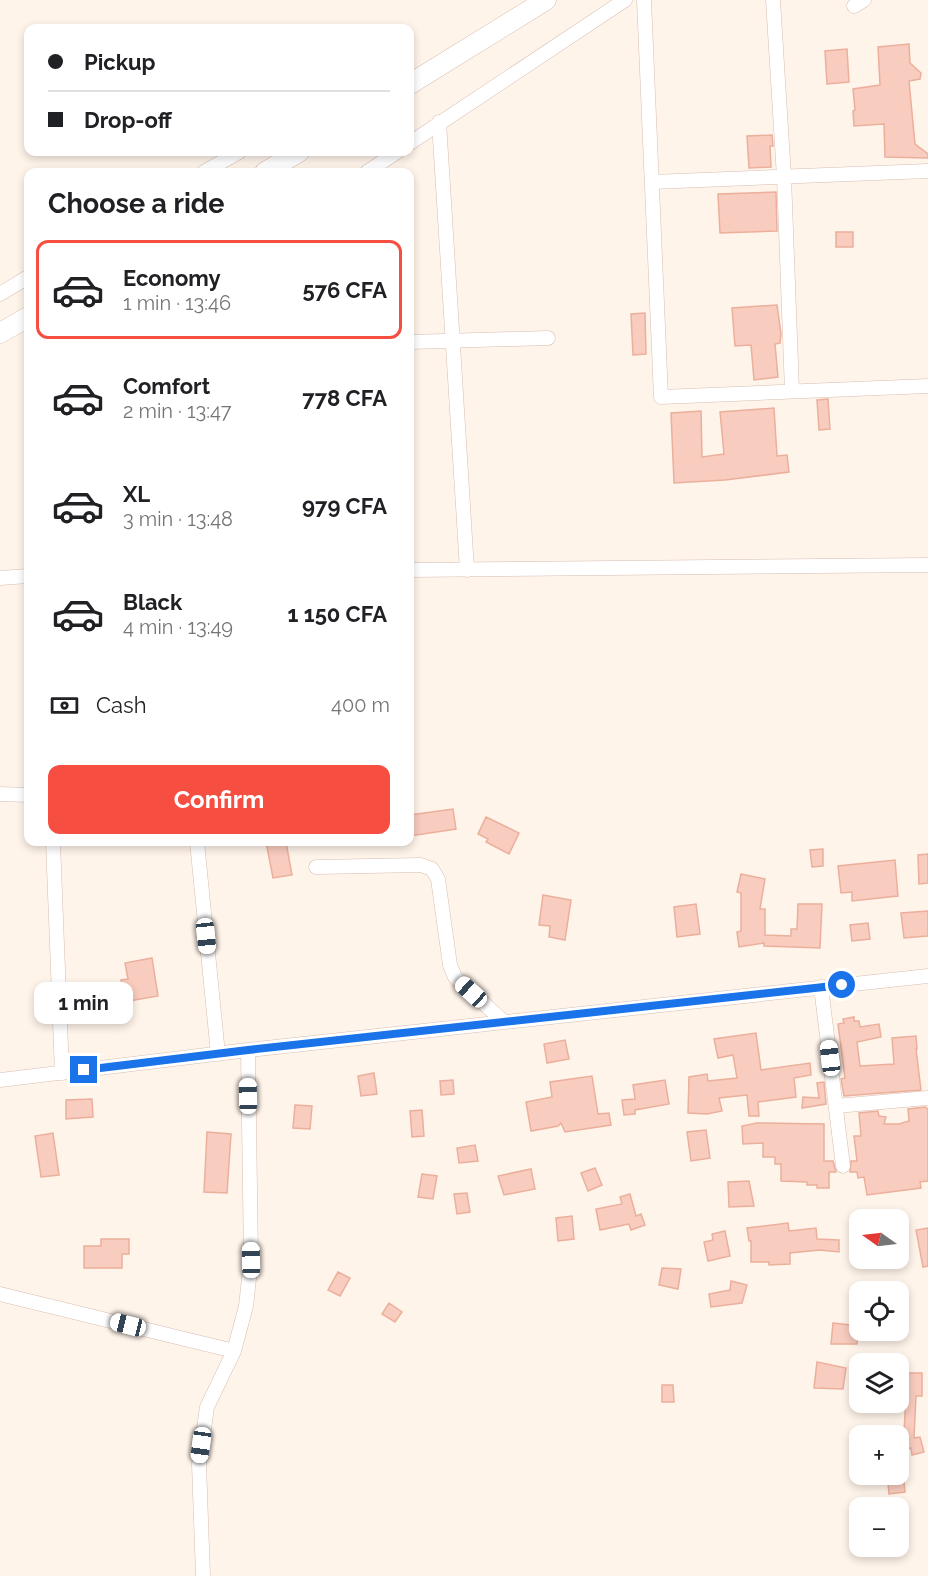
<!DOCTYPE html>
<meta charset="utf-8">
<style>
:root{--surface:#fff;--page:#f2f2f2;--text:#202124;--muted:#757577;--line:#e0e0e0;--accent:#f64f42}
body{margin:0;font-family:Raleway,sans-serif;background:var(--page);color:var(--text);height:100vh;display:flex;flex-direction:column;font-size:22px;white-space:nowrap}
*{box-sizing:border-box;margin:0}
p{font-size:20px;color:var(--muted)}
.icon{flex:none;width:33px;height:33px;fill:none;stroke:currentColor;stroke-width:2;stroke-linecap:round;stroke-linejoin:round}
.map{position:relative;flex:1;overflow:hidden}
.panel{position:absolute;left:24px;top:168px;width:390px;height:678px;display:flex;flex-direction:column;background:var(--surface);border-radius:12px;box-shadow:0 3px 9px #0003}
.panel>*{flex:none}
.banner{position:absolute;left:24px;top:24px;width:390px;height:132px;border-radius:12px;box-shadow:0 3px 9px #0003;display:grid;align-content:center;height:132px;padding:0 24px;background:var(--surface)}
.needle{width:39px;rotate:284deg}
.fabs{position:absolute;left:849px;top:1209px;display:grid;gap:12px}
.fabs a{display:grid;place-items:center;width:60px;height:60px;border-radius:12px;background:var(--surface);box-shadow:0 3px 9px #0003;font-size:30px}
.end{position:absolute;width:27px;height:27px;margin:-14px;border:8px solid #1a73e8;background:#fff;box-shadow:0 0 0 3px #fff}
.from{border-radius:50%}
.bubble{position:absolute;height:42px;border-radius:12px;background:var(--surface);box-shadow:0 3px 9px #0003;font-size:20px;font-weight:700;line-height:42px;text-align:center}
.car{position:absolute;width:18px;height:36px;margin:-18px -9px;border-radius:8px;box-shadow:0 0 4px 2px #0007;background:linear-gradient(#fff 24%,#345 0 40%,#fff 0 76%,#345 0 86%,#fff 0)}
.banner b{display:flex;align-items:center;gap:21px;height:57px;font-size:22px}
.banner b+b{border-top:2px solid var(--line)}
.banner i{width:15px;height:15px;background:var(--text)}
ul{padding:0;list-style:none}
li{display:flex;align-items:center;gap:18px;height:99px;margin:0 12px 9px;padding:0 12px;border:3px solid transparent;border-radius:12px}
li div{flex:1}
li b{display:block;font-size:22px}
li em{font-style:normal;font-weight:700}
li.selected{border-color:var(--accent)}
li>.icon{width:54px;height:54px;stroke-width:1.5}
h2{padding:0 24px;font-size:27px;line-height:72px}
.pay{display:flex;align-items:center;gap:15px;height:66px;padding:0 24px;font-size:22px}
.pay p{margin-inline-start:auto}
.cta{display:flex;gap:12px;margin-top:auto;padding:12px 24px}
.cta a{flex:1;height:69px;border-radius:12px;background:var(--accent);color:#fff;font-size:24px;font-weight:700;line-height:69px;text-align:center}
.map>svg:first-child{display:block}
.building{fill:#f8ccbe;stroke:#ecaf9c;stroke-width:1.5}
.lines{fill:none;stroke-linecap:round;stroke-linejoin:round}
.minor-casing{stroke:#d8bdb2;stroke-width:15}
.secondary-casing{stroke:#dbbcae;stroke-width:21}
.minor{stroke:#fff;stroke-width:14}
.secondary{stroke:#fff;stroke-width:20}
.route{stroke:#1a73e8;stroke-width:8}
</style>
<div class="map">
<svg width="928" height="1576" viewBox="0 0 928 1576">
<rect width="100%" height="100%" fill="#fff4ea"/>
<!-- building -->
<path class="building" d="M 909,44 L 910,63 L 921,73 L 920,79 L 909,81 L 915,144 L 928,154 L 928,158 L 885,157 L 884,124 L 854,126 L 853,111 L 855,110 L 853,89 L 880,85 L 878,47 Z
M 847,49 L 849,82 L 827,84 L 825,51 Z
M 772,135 L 773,146 L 770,146 L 771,167 L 749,168 L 747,136 Z
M 776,192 L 777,231 L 720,233 L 718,194 Z
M 836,232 L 853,232 L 853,247 L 836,247 Z
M 777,305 L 781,334 L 780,343 L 775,344 L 778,377 L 754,380 L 751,345 L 735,346 L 732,308 Z
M 645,313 L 646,354 L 633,355 L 631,314 Z
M 828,399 L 830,429 L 819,430 L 817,400 Z
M 774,408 L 777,456 L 787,455 L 789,472 L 725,480 L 674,483 L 671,413 L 701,411 L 702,457 L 724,454 L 720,412 Z
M 453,809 L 456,829 L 410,836 L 410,815 Z
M 486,817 L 519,833 L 509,854 L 486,842 L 488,839 L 478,834 Z
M 266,842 L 286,842 L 292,875 L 273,878 Z
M 823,849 L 823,866 L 812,867 L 810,850 Z
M 928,854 L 928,883 L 919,884 L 918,855 Z
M 895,860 L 898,896 L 852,901 L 852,892 L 841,893 L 838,866 Z
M 741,874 L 765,879 L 760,909 L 765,909 L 765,935 L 791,936 L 791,929 L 797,929 L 798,904 L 822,904 L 820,948 L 764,946 L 764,943 L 739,947 L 737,932 L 741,931 L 741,893 L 737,892 Z
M 543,895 L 571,900 L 565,940 L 549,937 L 550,926 L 539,925 Z
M 696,904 L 700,934 L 677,937 L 674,907 Z
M 928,911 L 928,936 L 904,938 L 901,913 Z
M 868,923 L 870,939 L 852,941 L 850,925 Z
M 152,958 L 158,996 L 124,1002 L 121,980 L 128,979 L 125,963 Z
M 854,1017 L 854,1021 L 859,1021 L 860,1027 L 879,1024 L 881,1037 L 857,1042 L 860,1066 L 894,1064 L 892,1038 L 916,1036 L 917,1049 L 916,1049 L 921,1090 L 844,1096 L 841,1079 L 845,1078 L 838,1024 L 844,1023 L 843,1019 Z
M 756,1033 L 761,1070 L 810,1063 L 811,1075 L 794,1078 L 796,1097 L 758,1102 L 759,1116 L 749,1116 L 747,1095 L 719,1098 L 722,1111 L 707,1114 L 688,1113 L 689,1077 L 707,1074 L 708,1081 L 737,1078 L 733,1055 L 718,1058 L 714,1039 Z
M 565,1040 L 569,1059 L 547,1063 L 544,1044 Z
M 374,1073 L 377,1094 L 361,1096 L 358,1076 Z
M 592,1076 L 598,1114 L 609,1113 L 611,1125 L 565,1132 L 561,1123 L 558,1126 L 531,1131 L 526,1102 L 552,1097 L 550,1082 Z
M 453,1080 L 454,1094 L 441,1095 L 440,1081 Z
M 665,1080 L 669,1104 L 635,1110 L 635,1114 L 624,1115 L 622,1100 L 635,1099 L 633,1085 Z
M 824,1082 L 826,1104 L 802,1108 L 803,1097 L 819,1098 L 817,1083 Z
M 92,1099 L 93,1117 L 66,1119 L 66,1100 Z
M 295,1105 L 312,1106 L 310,1129 L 293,1128 Z
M 925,1107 L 928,1109 L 928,1181 L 920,1182 L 921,1188 L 867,1195 L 864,1177 L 858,1178 L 857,1172 L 850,1172 L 851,1161 L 857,1161 L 854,1136 L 861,1136 L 859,1113 L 878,1111 L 879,1116 L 886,1117 L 884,1124 L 899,1124 L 909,1121 L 908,1109 Z
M 422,1110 L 424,1136 L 412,1137 L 410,1111 Z
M 757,1123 L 824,1124 L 824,1161 L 833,1161 L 836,1172 L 829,1172 L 829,1188 L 817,1188 L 817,1185 L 807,1185 L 807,1182 L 781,1181 L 781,1164 L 775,1164 L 775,1157 L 763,1157 L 763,1143 L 743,1144 L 742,1126 Z
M 706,1130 L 710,1158 L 691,1161 L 687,1132 Z
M 207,1132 L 231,1134 L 227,1193 L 204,1192 Z
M 53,1133 L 59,1175 L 41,1177 L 35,1136 Z
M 475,1145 L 478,1161 L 459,1163 L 457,1148 Z
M 595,1168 L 602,1185 L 588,1191 L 581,1173 Z
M 531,1169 L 535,1189 L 504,1195 L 498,1176 Z
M 422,1174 L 437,1176 L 433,1199 L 418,1197 Z
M 749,1181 L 754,1206 L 729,1207 L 728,1182 Z
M 467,1193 L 470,1212 L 457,1214 L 454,1194 Z
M 630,1194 L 636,1216 L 641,1214 L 645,1225 L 631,1230 L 629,1224 L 600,1230 L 596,1209 L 622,1204 L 620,1197 Z
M 572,1216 L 574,1239 L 558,1241 L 556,1218 Z
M 788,1223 L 789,1231 L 816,1228 L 817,1239 L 839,1240 L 839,1252 L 820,1250 L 790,1253 L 790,1264 L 769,1265 L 769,1262 L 751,1262 L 751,1241 L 749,1241 L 747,1228 Z
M 928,1228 L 928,1266 L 923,1267 L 916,1230 Z
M 725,1231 L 730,1256 L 708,1261 L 704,1242 L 713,1240 L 712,1234 Z
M 101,1239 L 129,1239 L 129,1254 L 122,1254 L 122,1268 L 84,1268 L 84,1246 L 101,1246 Z
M 662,1268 L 681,1269 L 678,1289 L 659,1285 Z
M 338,1272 L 350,1278 L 340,1296 L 328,1290 Z
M 731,1281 L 747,1285 L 742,1303 L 711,1307 L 709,1294 L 730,1290 Z
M 389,1303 L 402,1312 L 395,1322 L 382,1314 Z
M 833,1323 L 850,1325 L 850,1330 L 858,1331 L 857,1344 L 831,1344 Z
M 817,1362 L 846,1368 L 843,1389 L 814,1388 Z
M 898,1373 L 922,1373 L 922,1396 L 916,1396 L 914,1438 L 920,1437 L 924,1452 L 912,1455 L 911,1448 L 903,1450 L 906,1396 L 898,1396 Z
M 662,1385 L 673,1385 L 674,1402 L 662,1402 Z
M 904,1482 L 905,1492 L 889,1494 L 888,1483 Z"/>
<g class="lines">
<defs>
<path id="minor" d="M 644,0 L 661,397 L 928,386
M 773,0 L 784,177 L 792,391
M 854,6 L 864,0
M 439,122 L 467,570
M 410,143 L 625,0
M 204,172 L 239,152
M 367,172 L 397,152
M 652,182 L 928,171
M 0,294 L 28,277
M 410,342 L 548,338
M 410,570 L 928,565
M 0,578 L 28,576
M 0,794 L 28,795
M 53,842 L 62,1073
M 197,842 L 218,1054
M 316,867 L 421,865 L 432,869 L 438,879 L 450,965 L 455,977 L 504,1022
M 821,987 L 843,1166
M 0,1080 L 248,1050 L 928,976
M 836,1106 L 928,1098
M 0,1294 L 234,1351
M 203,1576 L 199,1464 L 207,1407 L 234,1351 L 246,1306 L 251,1260 L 248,1050"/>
<path id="secondary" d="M 410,84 L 546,0
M 265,172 L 299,152
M 0,333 L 28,317"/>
</defs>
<!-- minor casing -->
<use href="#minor" class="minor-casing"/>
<!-- secondary casing -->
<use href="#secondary" class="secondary-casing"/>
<!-- minor -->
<use href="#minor" class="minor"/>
<!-- secondary -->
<use href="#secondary" class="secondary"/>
</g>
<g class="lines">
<!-- route -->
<path class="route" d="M 84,1070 L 248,1050 L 842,985"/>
</g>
</svg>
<div class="fabs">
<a><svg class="needle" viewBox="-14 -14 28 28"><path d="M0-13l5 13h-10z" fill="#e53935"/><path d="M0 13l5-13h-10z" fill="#757577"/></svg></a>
<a><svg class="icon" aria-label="locate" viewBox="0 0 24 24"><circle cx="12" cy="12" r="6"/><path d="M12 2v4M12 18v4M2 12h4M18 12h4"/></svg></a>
<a><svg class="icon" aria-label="layers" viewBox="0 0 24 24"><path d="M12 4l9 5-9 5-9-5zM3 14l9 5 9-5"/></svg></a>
<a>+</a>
<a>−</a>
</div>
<i class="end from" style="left:842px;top:985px"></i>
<i class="end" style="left:84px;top:1070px"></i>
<div class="bubble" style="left:34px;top:982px;width:99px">1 min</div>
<i class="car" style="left:206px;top:936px;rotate:174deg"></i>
<i class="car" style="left:471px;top:992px;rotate:312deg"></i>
<i class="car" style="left:830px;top:1058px;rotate:353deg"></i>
<i class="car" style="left:248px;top:1096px;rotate:359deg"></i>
<i class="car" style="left:251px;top:1260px;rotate:359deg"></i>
<i class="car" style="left:128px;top:1325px;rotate:284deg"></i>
<i class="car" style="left:201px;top:1445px;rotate:188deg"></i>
<div class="banner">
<b><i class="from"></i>Pickup</b>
<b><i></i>Drop-off</b>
</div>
<section class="panel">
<h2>Choose a ride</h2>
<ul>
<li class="selected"><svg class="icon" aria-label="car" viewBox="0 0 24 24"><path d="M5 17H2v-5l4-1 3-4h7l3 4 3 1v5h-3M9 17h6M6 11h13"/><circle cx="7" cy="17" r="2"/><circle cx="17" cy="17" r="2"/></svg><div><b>Economy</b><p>1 min · 13:46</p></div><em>576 CFA</em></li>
<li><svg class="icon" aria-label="car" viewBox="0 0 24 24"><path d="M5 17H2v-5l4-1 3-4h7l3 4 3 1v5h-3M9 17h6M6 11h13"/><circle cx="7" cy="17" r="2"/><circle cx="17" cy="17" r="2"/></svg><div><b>Comfort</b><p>2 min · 13:47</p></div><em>778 CFA</em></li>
<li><svg class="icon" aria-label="car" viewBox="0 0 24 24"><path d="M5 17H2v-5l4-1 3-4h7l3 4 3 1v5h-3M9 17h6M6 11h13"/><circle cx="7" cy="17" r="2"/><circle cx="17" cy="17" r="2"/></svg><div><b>XL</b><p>3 min · 13:48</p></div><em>979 CFA</em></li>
<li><svg class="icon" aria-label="car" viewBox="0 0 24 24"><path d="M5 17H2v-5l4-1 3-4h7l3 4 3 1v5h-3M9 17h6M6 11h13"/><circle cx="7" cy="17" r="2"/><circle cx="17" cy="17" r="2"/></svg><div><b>Black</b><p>4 min · 13:49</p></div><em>1 150 CFA</em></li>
</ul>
<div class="pay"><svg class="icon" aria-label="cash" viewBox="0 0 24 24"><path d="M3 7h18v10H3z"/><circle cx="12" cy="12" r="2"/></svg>Cash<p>400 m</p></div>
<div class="cta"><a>Confirm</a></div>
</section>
</div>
